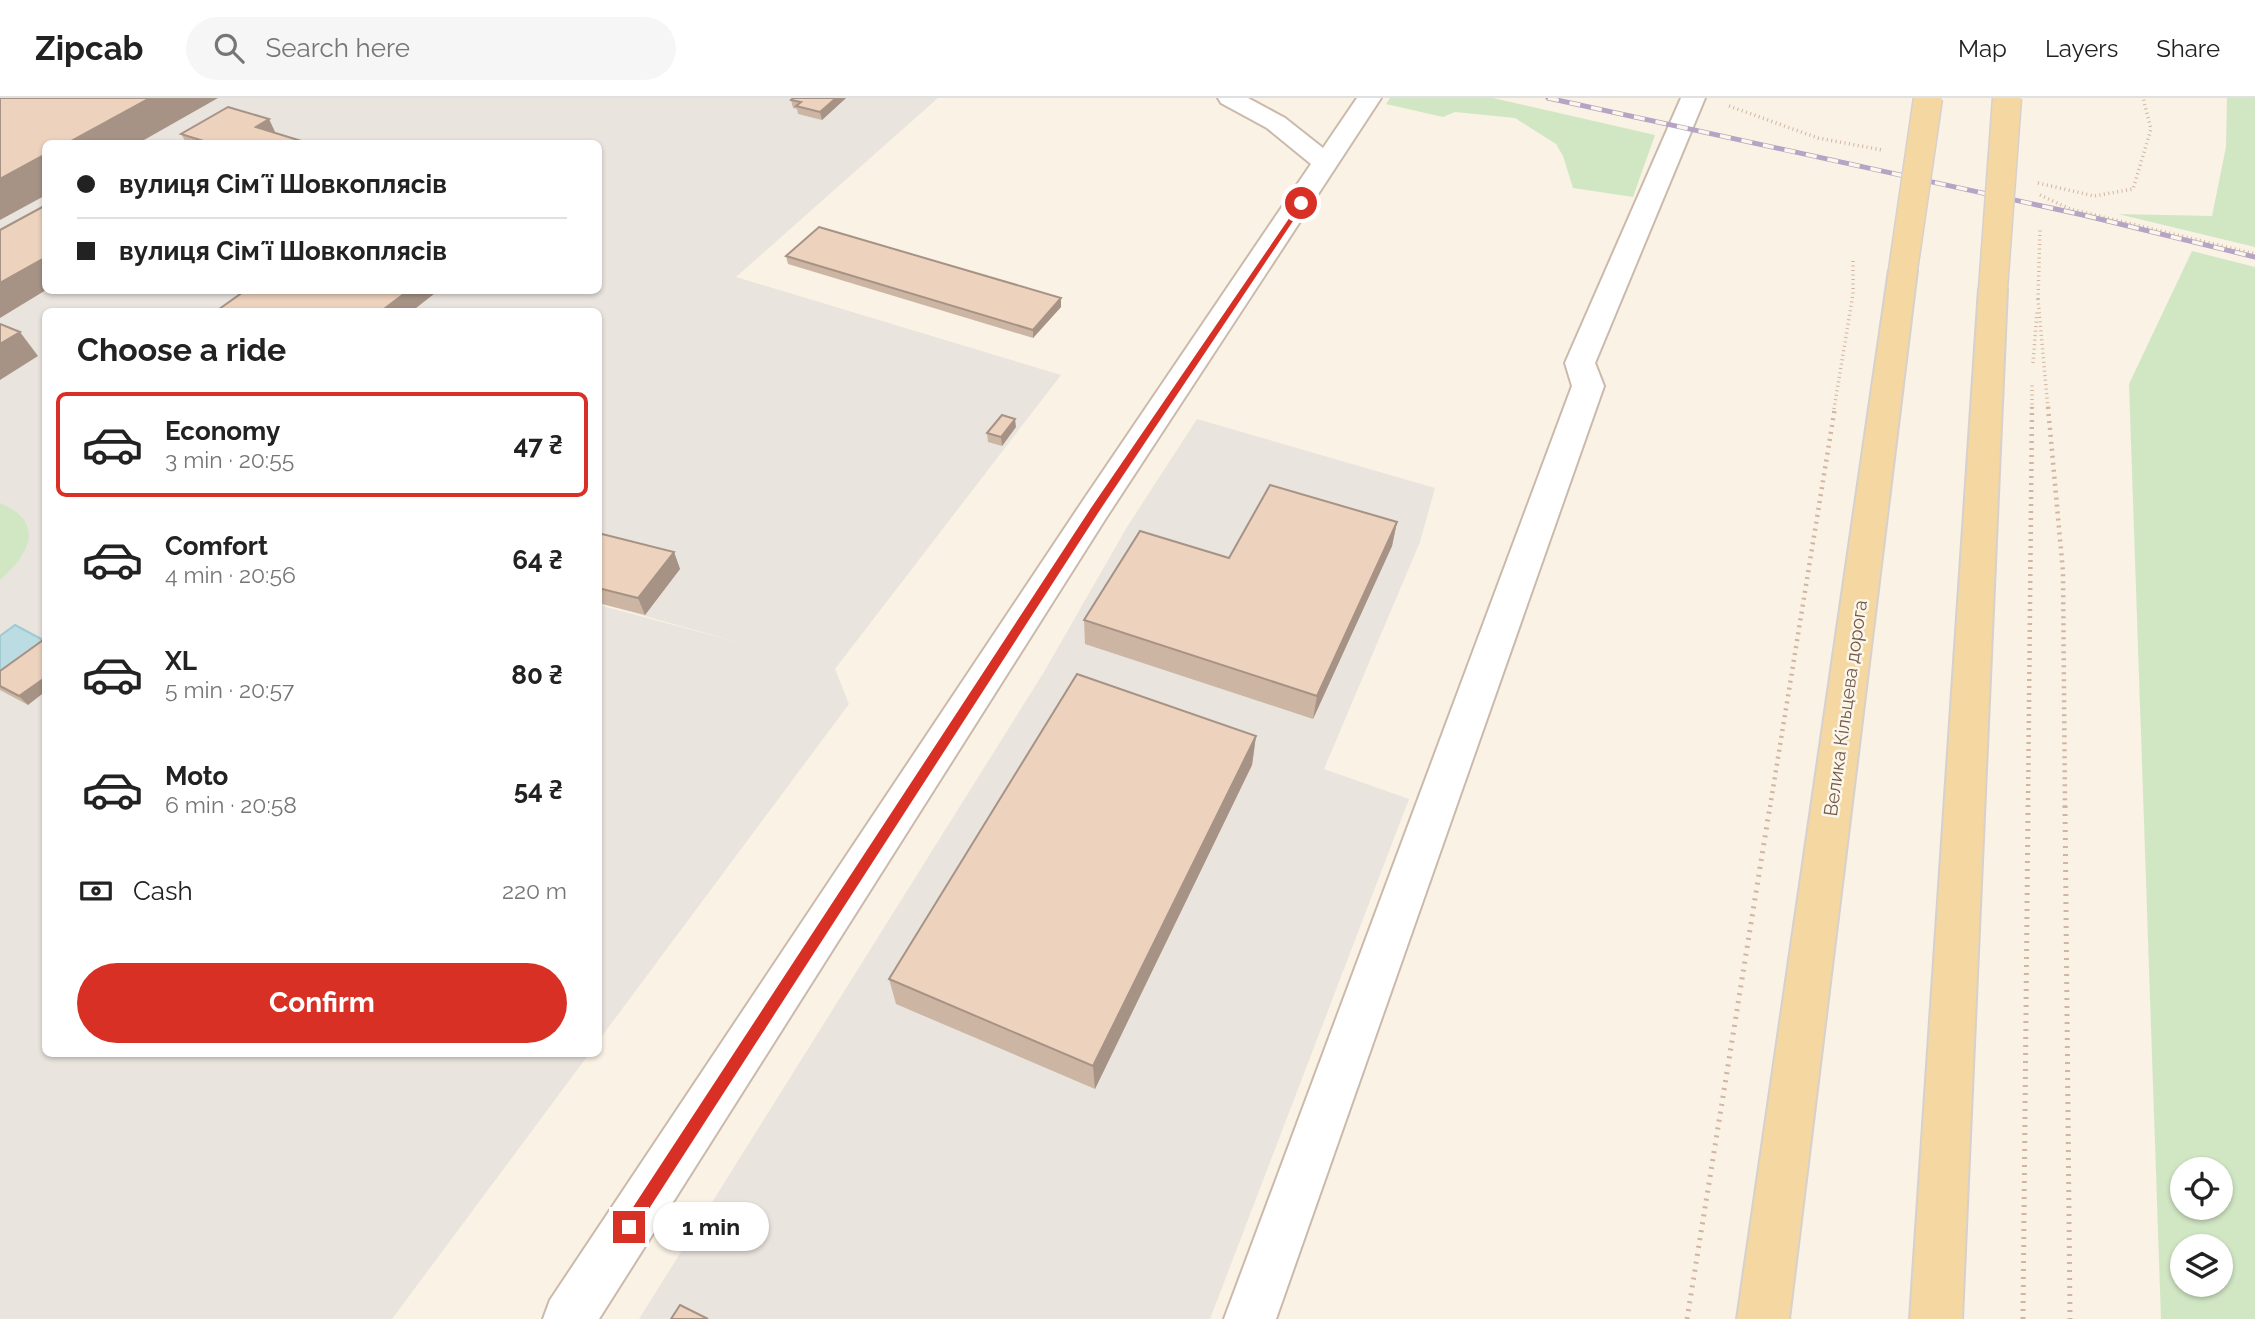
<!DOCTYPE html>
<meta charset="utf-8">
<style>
:root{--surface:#fff;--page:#f6f6f6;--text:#222;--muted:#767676;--line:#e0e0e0;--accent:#d93025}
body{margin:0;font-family:Raleway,sans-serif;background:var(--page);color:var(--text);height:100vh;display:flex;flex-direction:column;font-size:26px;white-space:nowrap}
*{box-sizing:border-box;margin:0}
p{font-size:23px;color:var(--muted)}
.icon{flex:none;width:38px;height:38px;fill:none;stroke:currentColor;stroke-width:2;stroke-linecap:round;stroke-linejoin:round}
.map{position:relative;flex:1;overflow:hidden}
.panel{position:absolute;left:42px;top:210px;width:560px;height:749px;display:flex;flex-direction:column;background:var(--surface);border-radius:10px;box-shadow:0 2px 5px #0004}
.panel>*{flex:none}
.banner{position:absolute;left:42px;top:42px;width:560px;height:154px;border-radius:10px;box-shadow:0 2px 5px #0004;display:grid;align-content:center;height:154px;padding:0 35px;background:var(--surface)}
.tools{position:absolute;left:2170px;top:1059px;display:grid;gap:14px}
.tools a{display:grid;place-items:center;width:63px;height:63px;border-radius:50%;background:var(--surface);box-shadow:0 2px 5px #0004;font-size:35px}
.end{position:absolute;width:32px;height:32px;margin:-16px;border:9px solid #d93025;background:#fff;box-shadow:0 0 0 4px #fff}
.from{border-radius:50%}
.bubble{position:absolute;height:49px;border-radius:24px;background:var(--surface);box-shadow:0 2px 5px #0004;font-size:23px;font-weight:700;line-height:49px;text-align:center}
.banner b{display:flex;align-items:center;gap:24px;height:66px;font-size:26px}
.banner b+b{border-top:2px solid var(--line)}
.banner i{width:18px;height:18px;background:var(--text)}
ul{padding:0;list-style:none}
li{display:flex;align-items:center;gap:21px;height:105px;margin:0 14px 10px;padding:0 21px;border:4px solid transparent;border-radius:10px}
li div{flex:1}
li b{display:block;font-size:26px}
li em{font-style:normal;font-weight:700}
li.current{border-color:var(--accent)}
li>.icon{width:63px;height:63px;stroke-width:1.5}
h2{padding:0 35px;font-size:32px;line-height:84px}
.pay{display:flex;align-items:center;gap:18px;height:77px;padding:0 35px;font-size:26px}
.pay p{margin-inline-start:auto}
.action{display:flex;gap:14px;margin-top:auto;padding:14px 35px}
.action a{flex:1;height:80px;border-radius:42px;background:var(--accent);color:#fff;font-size:28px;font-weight:700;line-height:80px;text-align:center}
header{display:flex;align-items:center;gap:42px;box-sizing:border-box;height:98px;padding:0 35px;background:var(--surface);border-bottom:2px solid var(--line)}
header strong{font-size:33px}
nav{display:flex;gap:38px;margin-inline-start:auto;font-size:24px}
.search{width:490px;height:63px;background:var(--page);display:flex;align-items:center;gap:18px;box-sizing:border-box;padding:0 24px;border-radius:38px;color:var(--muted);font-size:26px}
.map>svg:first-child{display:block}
.industrial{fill:#eae4de;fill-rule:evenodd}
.green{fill:#d1e7c4;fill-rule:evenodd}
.water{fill:#badce2;stroke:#a1cad3;stroke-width:2}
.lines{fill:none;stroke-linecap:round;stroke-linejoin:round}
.minor-casing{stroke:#cbbaab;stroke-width:4}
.major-casing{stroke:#d7d1cd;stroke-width:4}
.path-far2{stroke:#d2b5a1;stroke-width:3.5;stroke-dasharray:1 3.5;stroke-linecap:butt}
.path-far1{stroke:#d2b5a1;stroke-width:4.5;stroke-dasharray:2 5;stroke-linecap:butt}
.path{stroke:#d2b5a1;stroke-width:5;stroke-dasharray:2 6;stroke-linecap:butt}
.minor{fill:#fff;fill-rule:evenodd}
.major{fill:#f4d7a1;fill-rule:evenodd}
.rail-casing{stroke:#b5a4c3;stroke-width:5}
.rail{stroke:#fdf6ea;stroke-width:3.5;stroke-dasharray:11;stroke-linecap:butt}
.major-bridge-casing{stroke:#d7d1cd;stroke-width:31;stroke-linecap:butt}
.path-bridge{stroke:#d2b5a1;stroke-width:3.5;stroke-dasharray:1 3.5;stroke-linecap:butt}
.major-bridge{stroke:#f4d7a1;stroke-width:28}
.wall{fill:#ccb5a3}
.shaded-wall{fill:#a69385}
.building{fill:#edd2be;stroke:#a69385;stroke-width:2}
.route{fill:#d93025}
.labels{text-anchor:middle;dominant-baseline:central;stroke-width:5;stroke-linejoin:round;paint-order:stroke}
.street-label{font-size:19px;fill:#715a4c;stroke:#fdf6ea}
</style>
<header>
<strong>Zipcab</strong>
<div class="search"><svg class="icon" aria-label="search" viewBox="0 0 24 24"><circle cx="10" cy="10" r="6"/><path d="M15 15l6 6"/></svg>Search here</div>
<nav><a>Map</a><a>Layers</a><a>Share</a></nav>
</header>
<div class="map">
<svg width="2255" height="1221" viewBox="0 0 2255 1221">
<rect width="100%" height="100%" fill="#faf2e4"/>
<!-- industrial -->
<path class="industrial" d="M 0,0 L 938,0 L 736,179 L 1061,277 L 835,571 L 849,606 L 599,942 L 599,507 L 744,546 L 599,505 L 598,214 L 46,214 L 46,956 L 589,956 L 392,1221 L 0,1221 ZM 46,46 L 598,46 L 598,192 L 46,192 Z
M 1197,321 L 1435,390 L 1420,444 L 1324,671 L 1409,701 L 1210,1221 L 639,1221 L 1044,574 L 1127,429 Z"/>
<!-- green -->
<path class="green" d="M 1390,0 L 1493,0 L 1655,37 L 1633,99 L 1573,90 L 1563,58 L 1556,46 L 1515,20 L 1455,14 L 1443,19 L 1386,6 Z
M 2227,0 L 2255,0 L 2255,149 L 2118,116 L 2212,118 L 2226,49 Z
M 2192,153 L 2255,169 L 2255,1221 L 2161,1221 L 2129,286 ZM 2182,1071 L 2221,1071 L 2221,1110 L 2182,1110 ZM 2182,1148 L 2221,1148 L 2221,1186 L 2182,1186 Z
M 0,405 C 46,424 30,456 0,482 Z"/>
<!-- water -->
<path class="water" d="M 15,527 L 45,543 L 0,577 L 0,538 Z"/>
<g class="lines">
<defs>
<path id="minor" d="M 1218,0 L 1248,0 L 1285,20 L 1323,50 L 1357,0 L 1381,0 L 1106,420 L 599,1221 L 543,1221 L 550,1202 L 1082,404 L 1311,66 L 1267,30 L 1221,5 Z
M 1681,0 L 1705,0 L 1595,265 L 1604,288 L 1276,1221 L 1224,1221 L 1572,288 L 1565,265 Z"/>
<path id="major" d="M 1903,163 L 1913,166 L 1917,172 L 1789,1221 L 1737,1221 L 1889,172 L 1893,166 Z
M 1993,182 L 2003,185 L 2007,191 L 1962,1221 L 1910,1221 L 1979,191 L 1983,185 Z"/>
</defs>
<!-- minor casing -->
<use href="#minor" class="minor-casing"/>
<!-- major casing -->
<use href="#major" class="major-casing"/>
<!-- path-far2 -->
<path class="path-far2" d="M 1729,8 L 1818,40 L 1882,52
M 2038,85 L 2094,98 L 2133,91 L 2151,31 L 2143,0
M 2040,97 L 2070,111 L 2255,156
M 2038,201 L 2048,311
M 2033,265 L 2037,214
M 1834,311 L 1853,196 L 1853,162
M 2032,311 L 2032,284"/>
<!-- path-far1 -->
<path class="path-far1" d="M 2048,309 L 2063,474 L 2065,709
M 1770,709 L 1835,309
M 2028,709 L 2032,309"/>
<!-- path -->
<path class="path" d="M 2065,708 L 2070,1221
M 1687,1221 L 1770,708
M 2023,1221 L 2028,708"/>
<!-- minor -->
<use href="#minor" class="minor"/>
<!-- major -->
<use href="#major" class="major"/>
<defs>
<path id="rail" d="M 1548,0 L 2083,117 L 2255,159"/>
</defs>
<!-- rail casing -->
<use href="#rail" class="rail-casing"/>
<!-- rail -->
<use href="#rail" class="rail"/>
<defs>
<path id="major-bridge" d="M 1903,172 L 1928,0
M 1993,191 L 2007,0"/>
</defs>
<!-- major-bridge casing -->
<use href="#major-bridge" class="major-bridge-casing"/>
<!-- path-bridge -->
<path class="path-bridge" d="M 2038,201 L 2040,132"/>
<!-- major-bridge -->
<use href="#major-bridge" class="major-bridge"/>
</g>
<!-- wall -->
<path class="wall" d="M 846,0 L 822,22 L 798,16 L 797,11 L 793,10 L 791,2 Z
M 275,35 L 311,46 L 187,46 L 181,36 Z
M 786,158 L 1061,209 L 1033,240 L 788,166 Z
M 1016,329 L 1002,348 L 988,344 L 987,335 Z
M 1397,424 L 1392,448 L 1313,621 L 1085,546 L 1084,522 L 1229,460 Z
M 598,435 L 674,454 L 680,471 L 645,517 L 598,505 Z
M 0,573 L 28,607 L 0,592 Z
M 1256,638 L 1252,667 L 1095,991 L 896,906 L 889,881 Z"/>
<!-- shaded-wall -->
<path class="shaded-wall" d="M 150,0 L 218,0 L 137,46 L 66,46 Z
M 836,0 L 846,0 L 822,22 L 820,14 Z
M 269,21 L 277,38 L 256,29 Z
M 46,56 L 46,97 L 0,122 L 0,81 Z
M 46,159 L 46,192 L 0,220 L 0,185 Z
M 409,192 L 439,192 L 411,214 L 380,214 Z
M 1061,200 L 1061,209 L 1033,240 L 1033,232 Z
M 20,234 L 38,258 L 0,282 L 0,246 Z
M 1015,321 L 1016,329 L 1002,348 L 1001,339 Z
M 1397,424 L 1392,448 L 1313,621 L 1317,598 Z
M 674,454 L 680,471 L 645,517 L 638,500 Z
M 46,579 L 46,593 L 28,607 L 19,598 Z
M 1256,638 L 1252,667 L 1095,991 L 1093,968 Z"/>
<!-- building -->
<path class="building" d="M 0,0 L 150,0 L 66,46 L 46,46 L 46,56 L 0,81 Z
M 793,0 L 836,0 L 820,14 L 796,8 L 801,4 L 791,2 Z
M 228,9 L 269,21 L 256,29 L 311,46 L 213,46 L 181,36 Z
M 46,107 L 46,159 L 0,185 L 0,132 Z
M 819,129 L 1061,200 L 1033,232 L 786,158 Z
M 246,192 L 409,192 L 380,214 L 215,214 Z
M 0,226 L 20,234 L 0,246 Z
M 1002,317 L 1015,321 L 1001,339 L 987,335 Z
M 1270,387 L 1397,424 L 1317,598 L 1084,522 L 1140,433 L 1229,460 Z
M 598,435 L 674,454 L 638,500 L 598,490 Z
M 46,540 L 46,579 L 19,598 L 0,588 L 0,573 Z
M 1077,576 L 1256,638 L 1093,968 L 889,881 Z
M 680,1207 L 708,1221 L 671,1221 Z"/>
<!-- route -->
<path class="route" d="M 1301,103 L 1305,105 L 1098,415 L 634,1134 L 624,1134 L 624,1123 L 1091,410 Z"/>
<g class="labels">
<!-- street labels -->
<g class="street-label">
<text transform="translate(1845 610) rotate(-82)">Велика Кільцева дорога</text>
</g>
</g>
</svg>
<div class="tools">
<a><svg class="icon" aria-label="locate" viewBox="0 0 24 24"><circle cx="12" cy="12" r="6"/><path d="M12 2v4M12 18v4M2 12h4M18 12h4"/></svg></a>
<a><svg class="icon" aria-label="layers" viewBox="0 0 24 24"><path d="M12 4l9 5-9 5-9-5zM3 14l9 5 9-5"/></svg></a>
</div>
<i class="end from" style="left:1301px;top:105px"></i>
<i class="end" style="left:629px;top:1129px"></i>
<div class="bubble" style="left:653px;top:1104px;width:116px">1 min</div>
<div class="banner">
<b><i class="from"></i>вулиця Сімʼї Шовкоплясів</b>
<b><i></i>вулиця Сімʼї Шовкоплясів</b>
</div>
<section class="panel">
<h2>Choose a ride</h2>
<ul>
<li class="current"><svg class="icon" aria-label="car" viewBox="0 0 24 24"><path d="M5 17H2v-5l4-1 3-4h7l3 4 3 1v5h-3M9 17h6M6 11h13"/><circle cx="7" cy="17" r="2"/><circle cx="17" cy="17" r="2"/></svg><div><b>Economy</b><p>3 min · 20:55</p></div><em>47 ₴</em></li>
<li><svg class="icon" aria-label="car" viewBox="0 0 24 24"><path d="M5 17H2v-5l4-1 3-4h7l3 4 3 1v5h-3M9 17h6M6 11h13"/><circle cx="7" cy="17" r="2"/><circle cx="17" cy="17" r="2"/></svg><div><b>Comfort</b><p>4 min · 20:56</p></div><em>64 ₴</em></li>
<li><svg class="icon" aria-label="car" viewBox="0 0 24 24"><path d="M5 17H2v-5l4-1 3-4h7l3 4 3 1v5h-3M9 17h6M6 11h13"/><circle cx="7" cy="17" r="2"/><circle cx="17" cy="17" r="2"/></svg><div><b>XL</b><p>5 min · 20:57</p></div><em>80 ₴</em></li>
<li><svg class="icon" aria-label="car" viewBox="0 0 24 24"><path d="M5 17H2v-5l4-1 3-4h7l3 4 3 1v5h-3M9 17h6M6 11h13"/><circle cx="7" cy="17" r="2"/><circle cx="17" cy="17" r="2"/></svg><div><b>Moto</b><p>6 min · 20:58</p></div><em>54 ₴</em></li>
</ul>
<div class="pay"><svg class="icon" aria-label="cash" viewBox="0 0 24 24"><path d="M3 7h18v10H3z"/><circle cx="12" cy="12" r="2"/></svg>Cash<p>220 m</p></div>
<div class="action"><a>Confirm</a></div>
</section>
</div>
